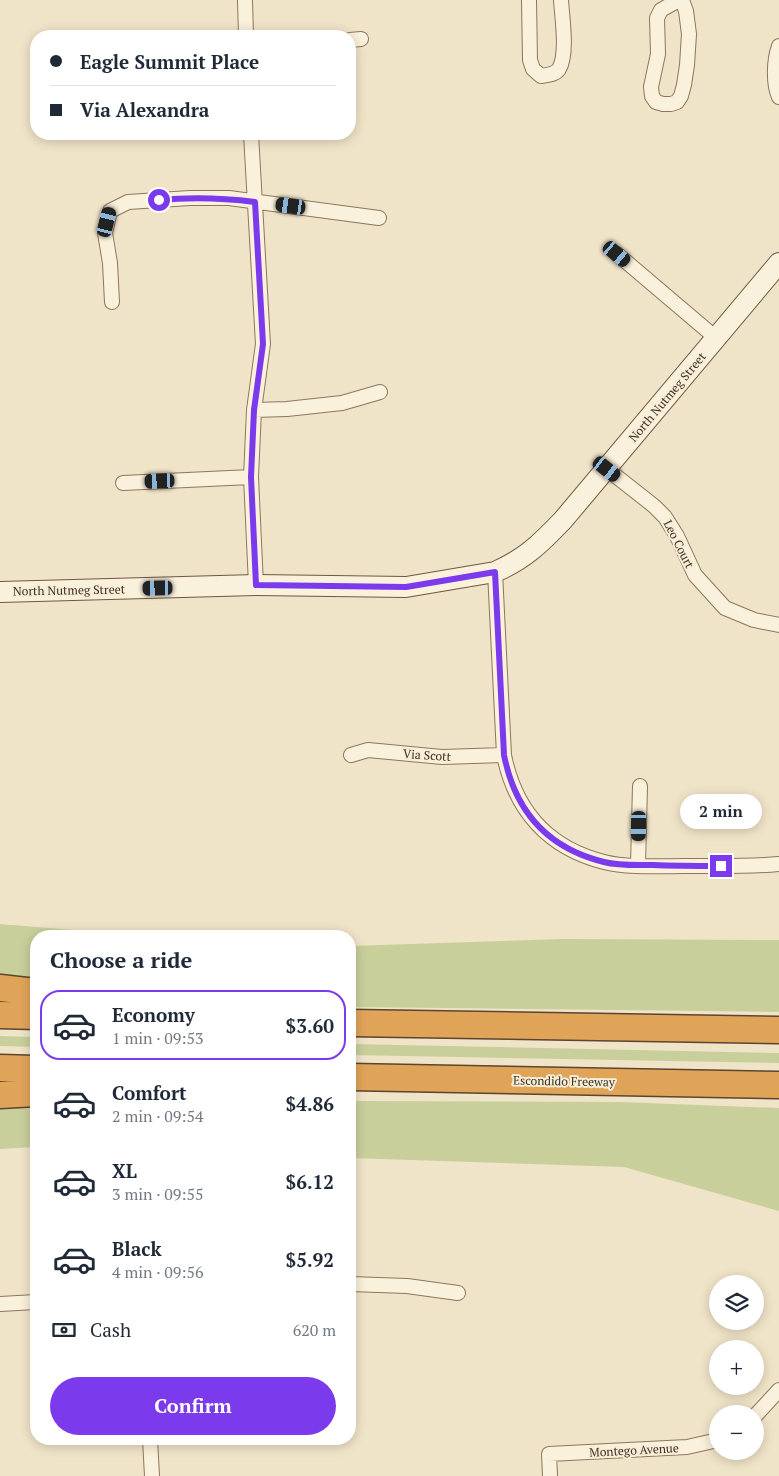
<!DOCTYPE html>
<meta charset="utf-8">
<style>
:root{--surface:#fff;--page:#f2f2f3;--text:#1f2937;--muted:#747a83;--line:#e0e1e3;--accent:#7c3aed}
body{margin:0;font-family:"PT Serif",serif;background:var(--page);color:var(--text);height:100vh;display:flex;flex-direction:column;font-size:19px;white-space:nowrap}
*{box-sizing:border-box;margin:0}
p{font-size:16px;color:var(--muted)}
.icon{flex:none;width:28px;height:28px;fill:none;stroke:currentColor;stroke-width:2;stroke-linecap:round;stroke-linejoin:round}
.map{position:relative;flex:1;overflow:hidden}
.details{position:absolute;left:30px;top:930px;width:326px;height:515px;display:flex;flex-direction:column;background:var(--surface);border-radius:20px;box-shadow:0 2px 12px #0003}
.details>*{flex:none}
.hud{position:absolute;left:30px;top:30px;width:326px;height:110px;border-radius:20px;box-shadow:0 2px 12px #0003;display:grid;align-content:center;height:110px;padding:0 20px;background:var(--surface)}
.fabs{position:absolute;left:709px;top:1275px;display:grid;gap:10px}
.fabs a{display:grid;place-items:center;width:55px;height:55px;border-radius:50%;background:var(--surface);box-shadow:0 2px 12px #0003;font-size:25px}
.end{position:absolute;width:22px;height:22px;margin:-11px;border:6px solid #7c3aed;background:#fff;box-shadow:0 0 0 2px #fff}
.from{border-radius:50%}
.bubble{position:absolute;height:35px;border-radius:18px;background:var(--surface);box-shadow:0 2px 12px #0003;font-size:16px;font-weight:700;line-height:35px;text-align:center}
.car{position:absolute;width:15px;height:30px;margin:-15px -8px;border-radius:6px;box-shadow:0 0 4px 1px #0007;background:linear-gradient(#222 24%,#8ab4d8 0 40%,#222 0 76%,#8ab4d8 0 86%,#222 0)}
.hud b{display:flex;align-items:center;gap:18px;height:48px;font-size:19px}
.hud b+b{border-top:1px solid var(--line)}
.hud i{width:12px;height:12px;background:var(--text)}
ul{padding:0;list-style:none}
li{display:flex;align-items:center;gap:15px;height:70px;margin:0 10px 8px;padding:0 10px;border:2px solid transparent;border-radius:20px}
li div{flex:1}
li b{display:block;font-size:19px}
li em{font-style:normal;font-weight:700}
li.active{border-color:var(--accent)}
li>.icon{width:45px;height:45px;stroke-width:1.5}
h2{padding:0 20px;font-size:22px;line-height:60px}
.pay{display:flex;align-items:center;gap:12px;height:55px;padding:0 20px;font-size:19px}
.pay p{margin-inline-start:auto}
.cta{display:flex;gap:10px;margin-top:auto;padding:10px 20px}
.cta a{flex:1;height:58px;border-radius:30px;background:var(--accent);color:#fff;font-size:20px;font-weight:700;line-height:58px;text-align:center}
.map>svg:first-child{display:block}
.green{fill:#c9cf9b}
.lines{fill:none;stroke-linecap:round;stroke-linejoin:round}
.street-casing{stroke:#8d765c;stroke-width:16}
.secondary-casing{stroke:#6f573f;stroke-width:22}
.highway-casing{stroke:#5b4430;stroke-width:29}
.street{stroke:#faf1dc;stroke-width:14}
.secondary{stroke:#faf1dc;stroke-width:20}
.highway{stroke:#e0a458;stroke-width:26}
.route{stroke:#7c3aed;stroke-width:6}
.labels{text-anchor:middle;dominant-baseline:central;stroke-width:4;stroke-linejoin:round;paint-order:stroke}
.street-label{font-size:12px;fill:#3d2e20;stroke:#f7eed8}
</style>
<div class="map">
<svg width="779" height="1476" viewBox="0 0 779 1476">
<rect width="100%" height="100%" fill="#f0e4c8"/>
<!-- green -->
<path class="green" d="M 0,924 L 145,936 L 36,936 L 36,985 L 0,982 Z
M 563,939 L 779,940 L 779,1012 L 350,1007 L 350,946 Z
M 0,1036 L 36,1037 L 36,1047 L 0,1046 Z
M 350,1044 L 779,1053 L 779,1063 L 350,1055 Z
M 350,1101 L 620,1102 L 779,1108 L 779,1211 L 624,1167 L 350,1158 Z
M 36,1102 L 36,1147 L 0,1149 L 0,1104 Z"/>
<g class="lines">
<defs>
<path id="street" d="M 245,0 L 246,36
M 529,0 L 530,60 L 533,69 L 541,76 C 547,75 555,75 559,69 C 568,54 562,17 561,0
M 679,0 L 661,10 L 657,18 L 658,54 L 651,87 L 652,96 L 656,102 L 663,104 L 671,104 L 677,102 L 681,96 L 684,85 L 687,65 L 689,34 L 686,11 L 682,0
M 350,40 L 361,39
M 779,46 C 774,60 773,83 779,97
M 251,134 L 263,344 L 254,410 L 251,477 L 256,585
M 617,254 L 716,338
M 112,302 L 110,263 L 105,233 L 110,211 L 128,202 L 190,198 L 229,198 L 379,218
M 254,410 L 287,409 L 342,403 L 380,392
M 607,469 L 654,506 L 665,517 L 677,536 L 695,575 L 725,608 L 754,620 L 779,625
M 123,483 L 251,477
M 495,572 L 504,755 C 515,810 548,848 604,862 C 627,868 660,866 684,866 C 715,866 747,867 779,864
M 351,755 L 368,750 L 442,757 L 504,755
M 638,865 L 640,786
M 350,1284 L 407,1286 L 458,1293
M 0,1304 L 36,1302
M 755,1416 L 779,1390
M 150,1439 L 152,1476
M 550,1476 L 549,1454 L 687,1447 L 718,1440"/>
<path id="secondary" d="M 0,592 L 256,585 L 406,587 L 495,572 C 525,559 541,543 563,520 L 779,263"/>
<path id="highway" d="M 0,988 L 36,992
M 0,1015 L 36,1016
M 350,1023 L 779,1030
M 0,1068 L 36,1069
M 350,1077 L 779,1085
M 0,1095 L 36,1093"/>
</defs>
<!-- street casing -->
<use href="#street" class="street-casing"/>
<!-- secondary casing -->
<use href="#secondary" class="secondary-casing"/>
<!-- highway casing -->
<use href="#highway" class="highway-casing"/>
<!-- street -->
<use href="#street" class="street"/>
<!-- secondary -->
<use href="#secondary" class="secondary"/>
<!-- highway -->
<use href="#highway" class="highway"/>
</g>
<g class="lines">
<!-- route -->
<path class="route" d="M 159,200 C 192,197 223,198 255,202 L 263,344 L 254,410 L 251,477 L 256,585 L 406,587 L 495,572 L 504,755 C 515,811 547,848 604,862 C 619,866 637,865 653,865 C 676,866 699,866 721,866"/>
</g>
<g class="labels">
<!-- street labels -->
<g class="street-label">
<text transform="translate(667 397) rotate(-50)">North Nutmeg Street</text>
<text transform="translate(679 544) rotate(63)">Leo Court</text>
<text transform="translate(69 590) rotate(-1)">North Nutmeg Street</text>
<text transform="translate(427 755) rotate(4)">Via Scott</text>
<text transform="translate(564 1081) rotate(1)">Escondido Freeway</text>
<text transform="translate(634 1450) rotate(-3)">Montego Avenue</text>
</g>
</g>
</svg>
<div class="fabs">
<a><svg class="icon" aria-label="layers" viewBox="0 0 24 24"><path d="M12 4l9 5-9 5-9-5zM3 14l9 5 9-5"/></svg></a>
<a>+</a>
<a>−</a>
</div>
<i class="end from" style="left:159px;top:200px"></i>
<i class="end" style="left:721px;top:866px"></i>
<div class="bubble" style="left:680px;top:794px;width:82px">2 min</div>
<i class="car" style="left:291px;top:206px;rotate:278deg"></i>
<i class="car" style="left:107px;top:222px;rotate:14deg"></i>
<i class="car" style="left:617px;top:254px;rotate:130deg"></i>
<i class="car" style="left:607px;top:469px;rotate:128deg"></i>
<i class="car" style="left:160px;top:481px;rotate:268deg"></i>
<i class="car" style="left:158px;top:588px;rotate:269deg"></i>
<i class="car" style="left:639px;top:826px;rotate:181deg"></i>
<div class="hud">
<b><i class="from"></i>Eagle Summit Place</b>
<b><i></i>Via Alexandra</b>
</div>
<section class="details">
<h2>Choose a ride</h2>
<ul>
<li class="active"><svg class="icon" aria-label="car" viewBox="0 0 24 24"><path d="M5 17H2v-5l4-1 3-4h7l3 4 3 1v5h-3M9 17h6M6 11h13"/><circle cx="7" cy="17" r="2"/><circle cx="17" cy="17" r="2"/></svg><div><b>Economy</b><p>1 min · 09:53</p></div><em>$3.60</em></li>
<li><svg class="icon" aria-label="car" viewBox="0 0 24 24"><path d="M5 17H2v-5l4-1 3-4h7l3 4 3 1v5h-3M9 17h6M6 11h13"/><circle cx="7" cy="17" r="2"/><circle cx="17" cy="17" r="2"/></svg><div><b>Comfort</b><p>2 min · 09:54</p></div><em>$4.86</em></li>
<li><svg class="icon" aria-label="car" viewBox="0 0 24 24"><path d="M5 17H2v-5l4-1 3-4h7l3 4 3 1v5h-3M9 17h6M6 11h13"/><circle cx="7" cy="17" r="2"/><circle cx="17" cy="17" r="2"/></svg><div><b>XL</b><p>3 min · 09:55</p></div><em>$6.12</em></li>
<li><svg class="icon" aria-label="car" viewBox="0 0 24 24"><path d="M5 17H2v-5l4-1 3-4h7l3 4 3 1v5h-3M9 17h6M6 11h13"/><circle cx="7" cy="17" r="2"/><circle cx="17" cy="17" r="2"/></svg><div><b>Black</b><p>4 min · 09:56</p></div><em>$5.92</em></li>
</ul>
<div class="pay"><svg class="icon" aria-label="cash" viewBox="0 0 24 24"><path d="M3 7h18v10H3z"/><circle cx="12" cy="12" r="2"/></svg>Cash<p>620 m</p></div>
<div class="cta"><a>Confirm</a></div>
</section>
</div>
